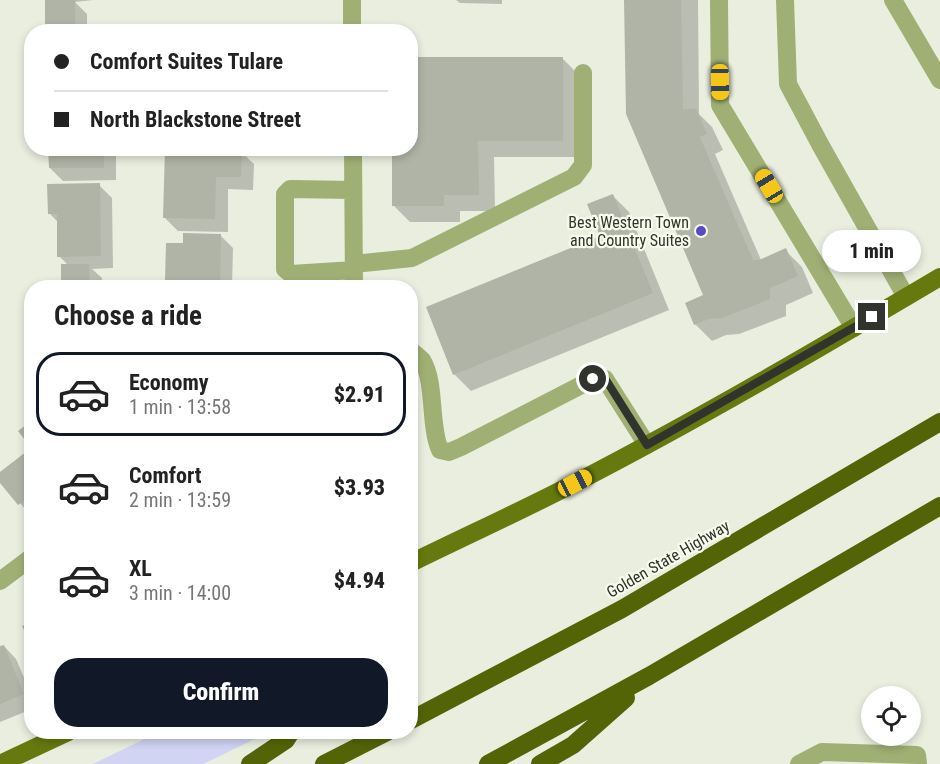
<!DOCTYPE html>
<meta charset="utf-8">
<style>
:root{--surface:#fff;--page:#f2f2f2;--text:#222;--muted:#767676;--line:#e0e0e0;--accent:#111827}
body{margin:0;font-family:"Roboto Condensed",sans-serif;background:var(--page);color:var(--text);height:100vh;display:flex;flex-direction:column;font-size:22px;white-space:nowrap}
*{box-sizing:border-box;margin:0}
p{font-size:20px;color:var(--muted)}
.icon{flex:none;width:33px;height:33px;fill:none;stroke:currentColor;stroke-width:2;stroke-linecap:round;stroke-linejoin:round}
.map{position:relative;flex:1;overflow:hidden}
.side{position:absolute;left:24px;top:280px;width:394px;height:459px;display:flex;flex-direction:column;background:var(--surface);border-radius:24px;box-shadow:0 3px 9px #0003}
.side>*{flex:none}
.hud{position:absolute;left:24px;top:24px;width:394px;height:132px;border-radius:24px;box-shadow:0 3px 9px #0003;display:grid;align-content:center;height:132px;padding:0 30px;background:var(--surface)}
.tools{position:absolute;left:861px;top:686px;display:grid;gap:12px}
.tools a{display:grid;place-items:center;width:60px;height:60px;border-radius:50%;background:var(--surface);box-shadow:0 3px 9px #0003;font-size:30px}
.end{position:absolute;width:27px;height:27px;margin:-14px;border:8px solid #31332d;background:#fff;box-shadow:0 0 0 3px #fff}
.from{border-radius:50%}
.bubble{position:absolute;height:42px;border-radius:21px;background:var(--surface);box-shadow:0 3px 9px #0003;font-size:20px;font-weight:800;line-height:42px;text-align:center}
.car{position:absolute;width:18px;height:36px;margin:-18px -9px;border-radius:8px;box-shadow:0 0 4px 2px #0007;background:linear-gradient(#f5c518 24%,#345 0 40%,#f5c518 0 76%,#345 0 86%,#f5c518 0)}
.hud b{display:flex;align-items:center;gap:21px;height:57px;font-size:22px}
.hud b+b{border-top:2px solid var(--line)}
.hud i{width:15px;height:15px;background:var(--text)}
ul{padding:0;list-style:none}
li{display:flex;align-items:center;gap:18px;height:84px;margin:0 12px 9px;padding:0 18px;border:3px solid transparent;border-radius:24px}
li div{flex:1}
li b{display:block;font-size:22px}
li em{font-style:normal;font-weight:800}
li.on{border-color:var(--accent)}
li>.icon{width:54px;height:54px;stroke-width:1.5}
h2{padding:0 30px;font-size:27px;line-height:72px}
.action{display:flex;gap:12px;margin-top:auto;padding:12px 30px}
.action a{flex:1;height:69px;border-radius:24px;background:var(--accent);color:#fff;font-size:24px;font-weight:800;line-height:69px;text-align:center}
.map>svg:first-child{display:block}
.green{fill:#d1d4f3}
.shadow{fill:#0003}
.building{fill:#b0b4a6}
.lines{fill:none;stroke-linecap:round;stroke-linejoin:round}
.minor{stroke:#a0b075;stroke-width:18}
.major{stroke:#65790e;stroke-width:18}
.highway{stroke:#536407;stroke-width:18}
.route{stroke:#31332d;stroke-width:8}
.poi-dot{fill:#554cc4;stroke:#f6fbec;stroke-width:2}
.labels{text-anchor:middle;dominant-baseline:central;stroke-width:4.5;stroke-linejoin:round;paint-order:stroke}
.poi-label{font-size:16px;fill:#31332d;stroke:#f6fbec;text-anchor:end}
.street-label{font-size:16px;fill:#31332d;stroke:#f6fbec}
</style>
<div class="map">
<svg width="940" height="764" viewBox="0 0 940 764">
<rect width="100%" height="100%" fill="#e9eedf"/>
<!-- green -->
<path class="green" d="M 159,732 L 263,732 L 257,738 L 203,764 L 93,764 Z"/>
<!-- shadow -->
<path class="shadow" d="M 59,0 L 93,0 L 75,2 L 87,14 L 87,32 L 46,32 Z
M 456,0 L 502,0 L 502,4 L 460,3 Z
M 626,0 L 698,0 L 699,114 L 712,127 L 723,150 L 715,154 L 761,260 L 785,250 L 802,267 L 813,293 L 786,305 L 786,316 L 739,334 L 726,335 L 712,341 L 695,324 L 705,296 Z
M 562,58 L 579,75 L 579,157 L 494,157 L 495,211 L 460,211 L 460,222 L 410,222 L 394,206 L 411,148 L 411,59 Z
M 50,148 L 116,148 L 116,180 L 63,181 L 50,168 Z
M 241,152 L 254,164 L 253,190 L 228,189 L 228,232 L 178,231 L 165,218 Z
M 99,185 L 112,198 L 113,268 L 92,269 L 102,278 L 102,288 L 63,288 L 68,265 L 59,256 L 58,222 L 49,213 Z
M 612,195 L 629,212 L 669,310 L 471,391 L 454,374 L 601,236 Z
M 220,235 L 233,248 L 232,288 L 158,288 L 167,283 L 184,245 Z
M 32,450 L 32,517 L 0,480 L 0,474 Z
M 4,646 L 16,659 L 32,696 L 32,709 L 0,722 L 0,648 Z"/>
<!-- building -->
<path class="building" d="M 45,0 L 75,0 L 75,32 L 45,32 Z
M 624,0 L 681,0 L 683,109 L 696,109 L 707,134 L 700,137 L 753,260 L 759,260 L 786,248 L 798,276 L 770,288 L 770,299 L 722,318 L 709,319 L 694,325 L 685,303 L 703,295 L 626,114 Z
M 411,57 L 563,57 L 563,141 L 478,141 L 479,195 L 444,195 L 444,206 L 392,206 L 392,148 L 411,148 Z
M 48,148 L 104,148 L 104,168 L 49,168 Z
M 165,149 L 242,150 L 241,177 L 216,177 L 215,219 L 163,218 Z
M 100,183 L 101,256 L 57,257 L 57,214 L 48,214 L 47,184 Z
M 613,194 L 653,293 L 453,375 L 426,307 L 600,236 L 587,204 Z
M 183,233 L 221,234 L 220,288 L 156,288 L 157,281 L 165,281 L 166,243 L 183,243 Z
M 61,264 L 89,264 L 90,288 L 61,288 Z
M 32,420 L 32,495 L 18,505 L 0,483 L 0,472 L 31,448 L 18,431 Z
M 32,622 L 32,646 L 22,626 Z
M 4,645 L 24,694 L 0,704 L 0,646 Z"/>
<g class="lines">
<!-- minor -->
<path class="minor" d="M 352,0 L 352,32
M 719,0 L 720,105 L 854,328
M 785,0 L 788,84 L 821,146 L 906,297
M 893,0 L 940,80
M 353,148 L 354,288
M 353,190 L 290,189 L 285,194 L 285,269 L 291,274 L 354,270
M 354,264 L 412,258 L 574,177 L 583,165 L 583,73
M 411,351 C 414,353 419,357 422,360 C 436,382 429,425 440,450 L 449,452 L 461,447 L 593,379 L 605,379 L 647,445
M 0,581 L 32,557
M 799,764 L 822,752 L 917,755 L 918,764"/>
<!-- major -->
<path class="major" d="M 411,563 C 466,536 521,511 575,483 C 699,419 820,348 940,277
M 0,764 L 68,732"/>
<!-- highway -->
<path class="highway" d="M 411,720 L 622,609 L 940,422
M 250,764 L 286,740 L 291,732
M 324,764 L 387,732
M 488,764 L 649,676 L 940,506
M 540,764 L 573,745 L 626,698"/>
</g>
<g class="lines">
<!-- route -->
<path class="route" d="M 593,379 L 606,380 L 647,445 L 872,317"/>
</g>
<!-- markers -->
<circle class="poi-dot" cx="701" cy="231" r="6"/>
<g class="labels">
<!-- poi labels -->
<g class="poi-label">
<text x="689" y="222">Best Western Town<tspan x="689" dy="18">and Country Suites</tspan></text>
</g>
<!-- street labels -->
<g class="street-label">
<text transform="translate(668 559) rotate(-30)">Golden State Highway</text>
</g>
</g>
</svg>
<div class="tools">
<a><svg class="icon" aria-label="locate" viewBox="0 0 24 24"><circle cx="12" cy="12" r="6"/><path d="M12 2v4M12 18v4M2 12h4M18 12h4"/></svg></a>
</div>
<i class="end from" style="left:593px;top:379px"></i>
<i class="end" style="left:872px;top:317px"></i>
<div class="bubble" style="left:822px;top:230px;width:99px">1 min</div>
<i class="car" style="left:720px;top:82px;rotate:179deg"></i>
<i class="car" style="left:769px;top:186px;rotate:329deg"></i>
<i class="car" style="left:575px;top:483px;rotate:62deg"></i>
<div class="hud">
<b><i class="from"></i>Comfort Suites Tulare</b>
<b><i></i>North Blackstone Street</b>
</div>
<section class="side">
<h2>Choose a ride</h2>
<ul>
<li class="on"><svg class="icon" aria-label="car" viewBox="0 0 24 24"><path d="M5 17H2v-5l4-1 3-4h7l3 4 3 1v5h-3M9 17h6M6 11h13"/><circle cx="7" cy="17" r="2"/><circle cx="17" cy="17" r="2"/></svg><div><b>Economy</b><p>1 min · 13:58</p></div><em>$2.91</em></li>
<li><svg class="icon" aria-label="car" viewBox="0 0 24 24"><path d="M5 17H2v-5l4-1 3-4h7l3 4 3 1v5h-3M9 17h6M6 11h13"/><circle cx="7" cy="17" r="2"/><circle cx="17" cy="17" r="2"/></svg><div><b>Comfort</b><p>2 min · 13:59</p></div><em>$3.93</em></li>
<li><svg class="icon" aria-label="car" viewBox="0 0 24 24"><path d="M5 17H2v-5l4-1 3-4h7l3 4 3 1v5h-3M9 17h6M6 11h13"/><circle cx="7" cy="17" r="2"/><circle cx="17" cy="17" r="2"/></svg><div><b>XL</b><p>3 min · 14:00</p></div><em>$4.94</em></li>
</ul>
<div class="action"><a>Confirm</a></div>
</section>
</div>
